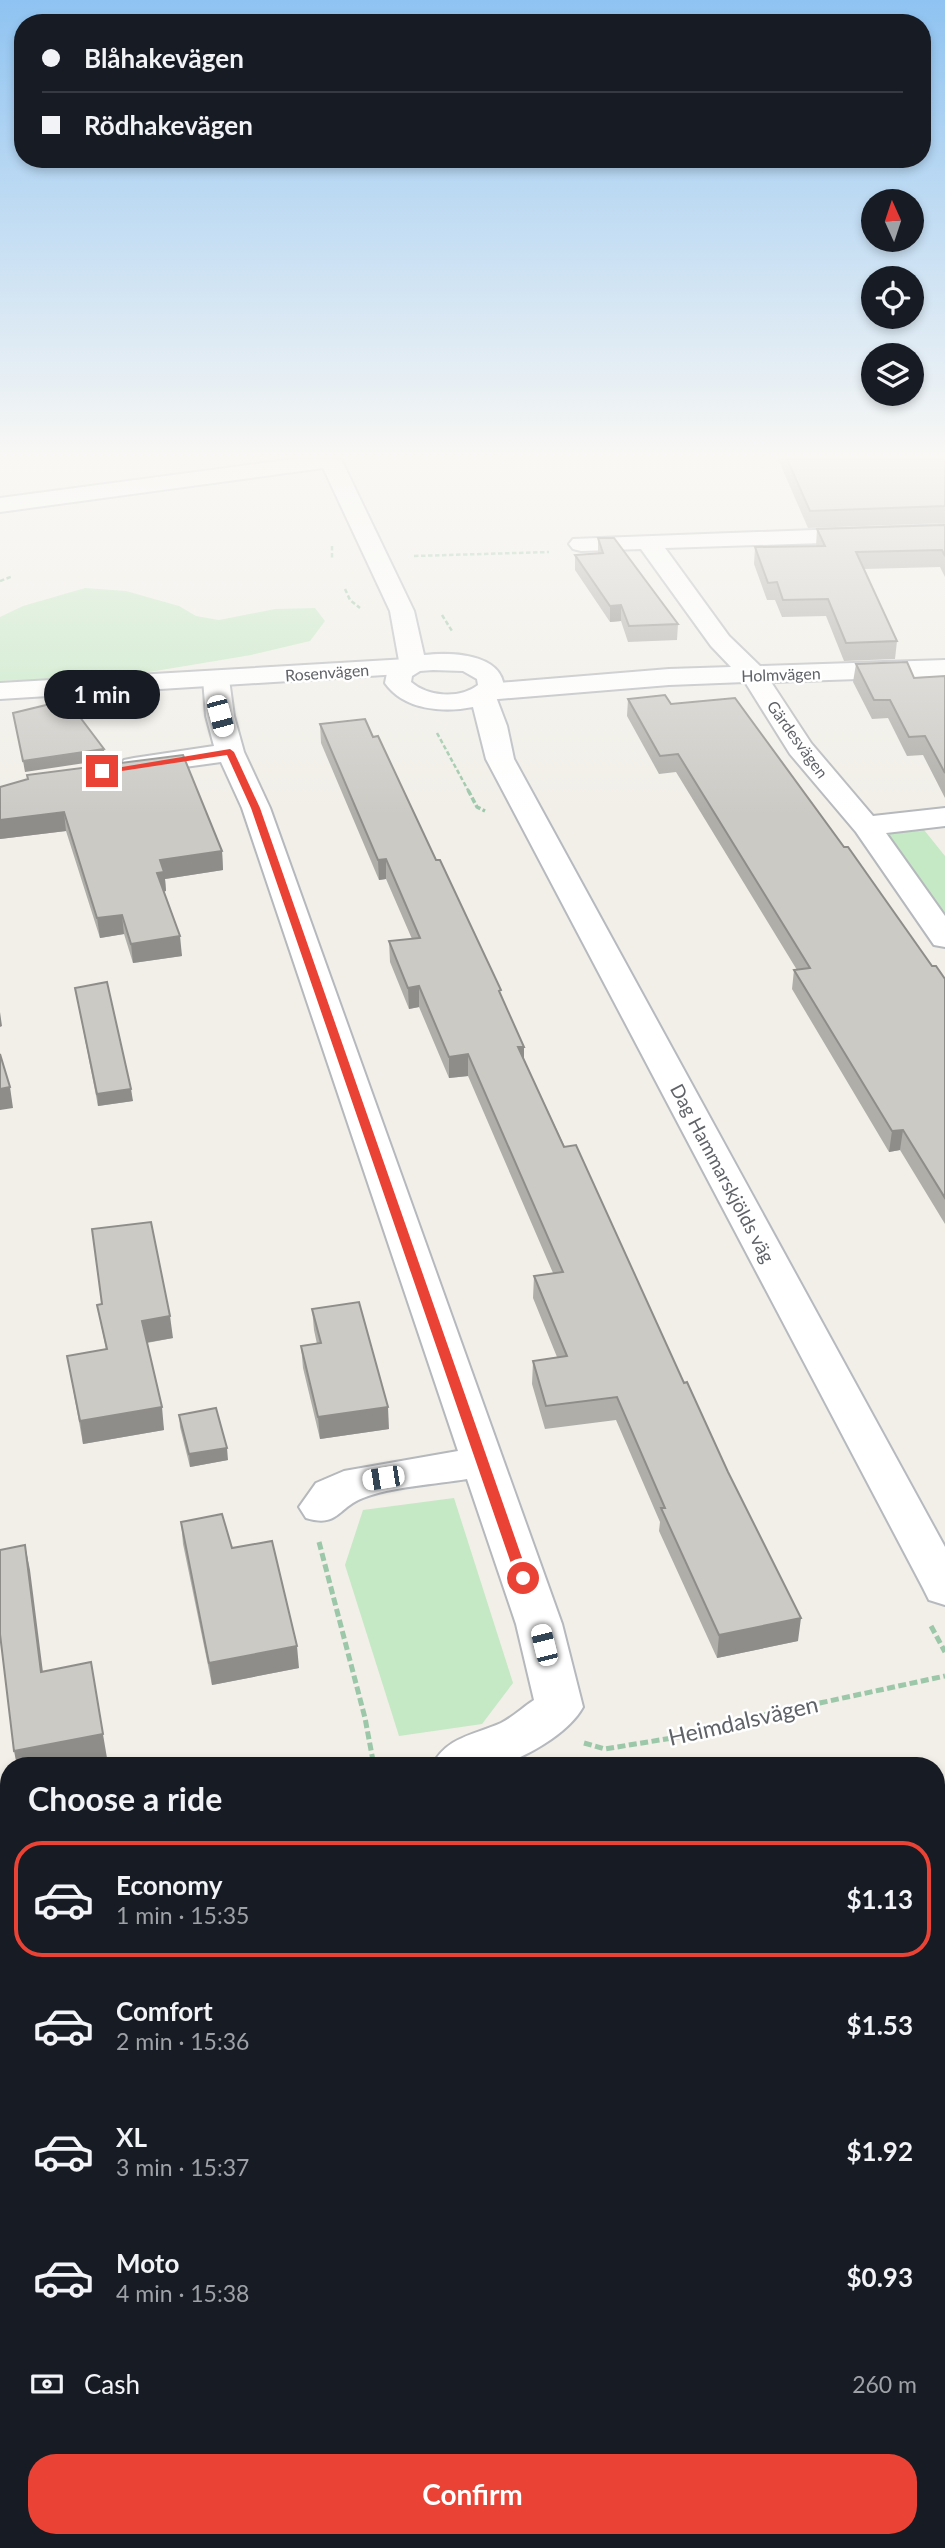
<!DOCTYPE html>
<meta charset="utf-8">
<style>
:root{--surface:#171b24;--page:#20242c;--text:#f1f3f6;--muted:#9ea1a6;--line:#363941;--accent:#ea4335}
body{margin:0;font-family:Lato,sans-serif;background:var(--page);color:var(--text);height:100vh;display:flex;flex-direction:column;font-size:26px;white-space:nowrap}
*{box-sizing:border-box;margin:0}
p{font-size:23px;color:var(--muted)}
.icon{flex:none;width:38px;height:38px;fill:none;stroke:currentColor;stroke-width:2;stroke-linecap:round;stroke-linejoin:round}
.map{position:relative;flex:1;overflow:hidden}
.drawer{position:absolute;left:0px;top:1757px;width:945px;height:791px;display:flex;flex-direction:column;background:var(--surface);border-radius:28px 28px 0 0;box-shadow:0 4px 10px #0003}
.drawer>*{flex:none}
.banner{position:absolute;left:14px;top:14px;width:917px;height:154px;border-radius:28px;box-shadow:0 4px 10px #0003;display:grid;align-content:center;height:154px;padding:0 28px;background:var(--surface)}
.needle{width:46px;rotate:357deg}
.controls{position:absolute;left:861px;top:189px;display:grid;gap:14px}
.controls a{display:grid;place-items:center;width:63px;height:63px;border-radius:50%;background:var(--surface);box-shadow:0 4px 10px #0003;font-size:35px}
.end{position:absolute;width:32px;height:32px;margin:-16px;border:9px solid #ea4335;background:#fff;box-shadow:0 0 0 4px #fff}
.from{border-radius:50%}
.bubble{position:absolute;height:49px;border-radius:24px;background:var(--surface);box-shadow:0 4px 10px #0003;font-size:23px;font-weight:700;line-height:49px;text-align:center}
.car{position:absolute;width:21px;height:42px;margin:-21px -10px;border-radius:9px;box-shadow:0 0 5px 2px #0007;background:linear-gradient(#fff 24%,#345 0 40%,#fff 0 76%,#345 0 86%,#fff 0)}
.banner b{display:flex;align-items:center;gap:24px;height:66px;font-size:26px}
.banner b+b{border-top:2px solid var(--line)}
.banner i{width:18px;height:18px;background:var(--text)}
ul{padding:0;list-style:none}
li{display:flex;align-items:center;gap:21px;height:116px;margin:0 14px 10px;padding:0 14px;border:4px solid transparent;border-radius:28px}
li div{flex:1}
li b{display:block;font-size:26px}
li em{font-style:normal;font-weight:700}
li.active{border-color:var(--accent)}
li>.icon{width:63px;height:63px;stroke-width:1.5}
h2{padding:0 28px;font-size:32px;line-height:84px}
.pay{display:flex;align-items:center;gap:18px;height:77px;padding:0 28px;font-size:26px}
.pay p{margin-inline-start:auto}
.cta{display:flex;gap:14px;margin-top:auto;padding:14px 28px}
.cta a{flex:1;height:80px;border-radius:28px;background:var(--accent);color:#fff;font-size:28px;font-weight:700;line-height:80px;text-align:center}
.map>svg:first-child{display:block}
.green{fill:#c5e8c5}
.lines{fill:none;stroke-linecap:round;stroke-linejoin:round}
.minor-casing{stroke:#b5b8bc;stroke-width:4}
.tertiary-casing{stroke:#b5b8bc;stroke-width:4}
.secondary-casing{stroke:#b6babf;stroke-width:4}
.path-far2{stroke:#9cc7a9;stroke-width:2.5;stroke-dasharray:4.5 2.5;stroke-linecap:butt}
.path-far1{stroke:#9cc7a9;stroke-width:3.5;stroke-dasharray:6 2.5;stroke-linecap:butt}
.path{stroke:#9cc7a9;stroke-width:5;stroke-dasharray:8 3.5;stroke-linecap:butt}
.minor{fill:#fff;fill-rule:evenodd}
.tertiary{fill:#fff;fill-rule:evenodd}
.secondary{fill:#fff;fill-rule:evenodd}
.wall{fill:#afaea9}
.shaded-wall{fill:#8f8d8a}
.building{fill:#cccac5;stroke:#8f8d8a;stroke-width:2}
.route{fill:#ea4335}
.labels{text-anchor:middle;dominant-baseline:central;stroke-width:5;stroke-linejoin:round;paint-order:stroke}
.far-street-label{font-size:16px;fill:#5f6368;stroke:#fff}
.street-label{font-size:19px;fill:#5f6368;stroke:#fff}
.near-street-label{font-size:23px;fill:#5f6368;stroke:#fff}
</style>
<div class="map">
<svg width="945" height="2548" viewBox="0 0 945 2548">
<rect width="100%" height="100%" fill="#f1efe8"/>
<!-- green -->
<path class="green" d="M 85,588 L 126,591 L 179,606 L 196,616 L 219,620 L 275,609 L 315,608 L 325,621 L 310,641 L 251,655 L 125,676 L 0,681 L 0,617 L 23,606 Z
M 916,820 L 945,856 L 945,917 L 866,827 Z
M 454,1498 L 513,1683 L 482,1724 L 399,1736 L 345,1565 L 363,1510 Z"/>
<g class="lines">
<defs>
<path id="minor" d="M 293,459 L 342,460 L 339,465 L 331,467 L 0,512 L 0,498 Z
M 945,525 L 945,539 L 665,548 L 729,636 L 760,666 L 945,660 L 945,676 L 771,682 L 811,743 L 873,816 L 945,808 L 945,826 L 886,833 L 945,916 L 945,947 L 934,945 L 856,832 L 790,754 L 745,682 L 669,685 L 487,700 L 478,698 L 474,692 L 478,686 L 487,684 L 669,669 L 731,667 L 711,646 L 641,549 L 581,551 L 573,549 L 569,544 L 573,539 Z
M 216,671 L 225,673 L 229,679 L 234,716 L 244,752 L 270,808 L 562,1624 L 583,1707 C 569,1733 522,1761 493,1766 C 473,1769 451,1766 432,1766 C 446,1737 474,1735 501,1723 C 513,1717 523,1707 534,1700 L 516,1624 L 467,1479 C 437,1484 390,1487 363,1498 C 337,1508 338,1528 306,1518 L 299,1507 L 316,1483 L 344,1471 L 458,1451 L 242,808 L 221,762 L 134,774 L 124,772 L 120,766 L 124,760 L 134,758 L 214,746 L 206,716 L 203,679 L 207,673 Z
M 9,1852 L 9,1895 L 0,1897 L 0,1853 Z
M 624,2539 L 688,2539 L 691,2548 L 627,2548 Z"/>
<path id="tertiary" d="M 407,659 L 416,661 L 420,667 L 416,673 L 0,699 L 0,683 Z"/>
<path id="secondary" d="M 319,459 L 341,459 L 414,611 L 424,655 C 451,652 501,653 504,687 L 496,697 L 507,726 L 514,759 L 945,1547 L 945,1605 L 929,1600 L 923,1588 L 486,759 L 473,707 C 443,713 404,710 385,683 L 387,673 L 399,661 L 390,611 ZM 433,670 L 463,671 L 477,679 L 478,685 C 460,699 428,697 411,682 L 412,676 L 420,671 Z"/>
</defs>
<!-- minor casing -->
<use href="#minor" class="minor-casing"/>
<!-- tertiary casing -->
<use href="#tertiary" class="tertiary-casing"/>
<!-- secondary casing -->
<use href="#secondary" class="secondary-casing"/>
<!-- path-far2 -->
<path class="path-far2" d="M 332,546 L 332,559
M 414,556 L 549,552
M 0,581 L 13,576
M 345,589 L 350,600 L 360,608
M 442,615 L 452,631
M 437,733 L 469,792"/>
<!-- path-far1 -->
<path class="path-far1" d="M 468,790 L 477,807 L 485,811"/>
<!-- path -->
<path class="path" d="M 319,1542 L 365,1718 L 374,1766
M 931,1626 L 945,1652
M 584,1743 L 605,1749 L 678,1737 L 750,1718 L 945,1676"/>
<!-- minor -->
<use href="#minor" class="minor"/>
<!-- tertiary -->
<use href="#tertiary" class="tertiary"/>
<!-- secondary -->
<use href="#secondary" class="secondary"/>
</g>
<!-- wall -->
<path class="wall" d="M 778,459 L 945,459 L 945,523 L 808,528 Z
M 945,525 L 945,577 L 940,567 L 864,569 L 897,641 L 895,659 L 844,661 L 826,616 L 782,617 L 775,600 L 767,600 L 754,564 L 755,547 L 816,546 L 817,529 Z
M 598,538 L 678,624 L 677,640 L 628,642 L 621,621 L 610,622 L 575,570 L 575,555 L 598,553 Z
M 856,664 L 914,678 L 945,676 L 945,798 L 923,755 L 907,756 L 888,718 L 872,719 L 853,682 Z
M 628,699 L 671,704 L 844,847 L 932,966 L 945,979 L 945,1224 L 900,1150 L 889,1152 L 792,989 L 794,970 L 797,970 L 676,772 L 659,774 L 627,716 Z
M 320,724 L 373,737 L 501,995 L 524,1060 L 798,1641 L 717,1658 L 659,1531 L 660,1522 L 616,1420 L 545,1429 L 532,1384 L 533,1361 L 557,1357 L 533,1298 L 534,1276 L 553,1273 L 468,1076 L 449,1078 L 419,1007 L 409,1009 L 390,962 L 389,941 L 412,939 L 386,879 L 379,880 L 321,743 Z
M 0,787 L 222,851 L 223,870 L 165,879 L 166,891 L 163,892 L 182,956 L 133,963 L 124,934 L 100,938 L 66,831 L 0,839 Z
M 75,988 L 133,1101 L 98,1106 Z
M 97,1305 L 173,1338 L 147,1343 L 164,1430 L 83,1444 L 67,1356 L 106,1349 Z
M 312,1309 L 389,1429 L 320,1439 L 303,1368 L 301,1346 L 317,1344 L 314,1330 Z
M 179,1415 L 228,1460 L 190,1467 L 180,1427 Z
M 181,1522 L 232,1548 L 299,1668 L 212,1685 L 183,1544 Z"/>
<!-- shaded-wall -->
<path class="shaded-wall" d="M 621,605 L 621,621 L 610,622 L 610,606 Z
M 104,749 L 105,760 L 25,772 L 23,761 Z
M 64,812 L 66,831 L 0,839 L 0,820 Z
M 222,851 L 223,870 L 165,879 L 166,891 L 159,892 L 157,873 L 160,860 Z
M 386,859 L 386,879 L 379,880 L 378,860 Z
M 122,915 L 124,934 L 100,938 L 97,918 Z
M 180,936 L 182,956 L 133,963 L 131,944 Z
M 419,986 L 419,1007 L 409,1009 L 408,988 Z
M 0,1012 L 2,1026 L 0,1027 Z
M 518,1047 L 524,1047 L 524,1068 Z
M 468,1054 L 468,1076 L 449,1078 L 449,1057 Z
M 10,1087 L 13,1108 L 0,1110 L 0,1089 Z
M 131,1089 L 133,1101 L 98,1106 L 97,1094 Z
M 903,1130 L 900,1150 L 889,1152 L 892,1131 Z
M 170,1316 L 173,1338 L 144,1343 L 142,1321 Z
M 162,1407 L 164,1430 L 83,1444 L 80,1421 Z
M 388,1407 L 389,1429 L 320,1439 L 318,1417 Z
M 227,1448 L 228,1460 L 190,1467 L 189,1454 Z
M 25,1545 L 30,1570 L 46,1696 L 41,1672 Z
M 801,1618 L 798,1641 L 717,1658 L 719,1635 Z
M 297,1646 L 299,1668 L 212,1685 L 209,1663 Z
M 95,1687 L 107,1758 L 68,1766 L 17,1766 L 14,1751 Z
M 945,1984 L 945,2006 L 936,2008 L 936,1986 Z
M 9,1988 L 9,2011 L 0,2013 L 0,1990 Z
M 155,2539 L 159,2539 L 159,2548 L 156,2548 Z"/>
<!-- building -->
<path class="building" d="M 787,459 L 945,459 L 945,506 L 810,511 Z
M 945,525 L 945,556 L 942,550 L 856,552 L 897,641 L 846,643 L 828,599 L 783,600 L 777,582 L 768,583 L 755,547 L 825,546 L 817,529 Z
M 598,538 L 614,538 L 678,624 L 629,626 L 621,605 L 610,606 L 575,555 L 603,553 Z
M 907,662 L 914,678 L 945,676 L 945,773 L 925,736 L 909,737 L 890,700 L 874,700 L 856,664 Z
M 665,695 L 671,704 L 735,698 L 844,847 L 848,847 L 932,966 L 936,966 L 945,979 L 945,1198 L 903,1130 L 892,1131 L 794,970 L 810,968 L 678,754 L 660,756 L 628,699 Z
M 67,700 L 104,749 L 23,761 L 13,713 Z
M 365,719 L 373,737 L 378,736 L 436,860 L 440,860 L 501,990 L 499,991 L 524,1047 L 518,1047 L 564,1147 L 576,1145 L 684,1383 L 687,1382 L 728,1472 L 801,1618 L 719,1635 L 661,1508 L 665,1508 L 617,1397 L 546,1406 L 533,1361 L 567,1356 L 534,1276 L 563,1272 L 468,1054 L 449,1057 L 419,986 L 408,988 L 389,941 L 420,938 L 386,859 L 378,860 L 320,724 Z
M 183,755 L 222,851 L 160,860 L 164,872 L 157,873 L 180,936 L 131,944 L 122,915 L 97,918 L 64,812 L 0,820 L 0,787 L 28,779 L 27,775 Z
M 107,982 L 131,1089 L 97,1094 L 75,988 Z
M 0,1054 L 10,1087 L 0,1089 Z
M 151,1222 L 170,1316 L 142,1321 L 162,1407 L 80,1421 L 67,1356 L 107,1349 L 97,1305 L 102,1304 L 92,1229 Z
M 359,1302 L 388,1407 L 318,1417 L 301,1346 L 321,1343 L 312,1309 Z
M 216,1408 L 227,1448 L 189,1454 L 179,1415 Z
M 222,1514 L 232,1548 L 272,1541 L 297,1646 L 209,1663 L 181,1522 Z
M 25,1545 L 41,1672 L 91,1662 L 103,1734 L 14,1751 L 0,1634 L 0,1550 Z
M 863,1758 L 867,1766 L 821,1766 Z
M 936,1907 L 945,1925 L 945,1984 L 936,1986 Z
M 9,1947 L 9,1988 L 0,1990 L 0,1949 Z
M 9,2478 L 9,2539 L 155,2539 L 156,2548 L 0,2548 L 0,2479 Z
M 375,2539 L 501,2539 L 502,2548 L 376,2548 Z"/>
<!-- sky -->
<linearGradient id="sky" x2="0" y2="1"><stop stop-color="#8fc3f1"/><stop offset="0.56" stop-color="#f9f8f5"/><stop offset="1" stop-color="#f9f8f5" stop-opacity="0"/></linearGradient>
<rect width="945" height="815" fill="url(#sky)"/>
<!-- route -->
<path class="route" d="M 230,749 L 234,752 L 260,808 L 529,1578 L 527,1581 L 523,1583 L 516,1578 L 251,808 L 227,755 L 102,774 L 98,771 Z"/>
<g class="labels">
<!-- far-street labels -->
<g class="far-street-label">
<text transform="translate(327 672) rotate(-4)">Rosenvägen</text>
<text transform="translate(781 674) rotate(-2)">Holmvägen</text>
<text transform="translate(798 739) rotate(54)">Gärdesvägen</text>
</g>
<!-- street labels -->
<g class="street-label">
<text transform="translate(723 1173) rotate(62)">Dag Hammarskjölds väg</text>
</g>
<!-- near-street labels -->
<g class="near-street-label">
<text transform="translate(743 1720) rotate(-13)">Heimdalsvägen</text>
</g>
</g>
</svg>
<div class="controls">
<a><svg class="needle" viewBox="-14 -14 28 28"><path d="M0-13l5 13h-10z" fill="#e53935"/><path d="M0 13l5-13h-10z" fill="#9ea1a6"/></svg></a>
<a><svg class="icon" aria-label="locate" viewBox="0 0 24 24"><circle cx="12" cy="12" r="6"/><path d="M12 2v4M12 18v4M2 12h4M18 12h4"/></svg></a>
<a><svg class="icon" aria-label="layers" viewBox="0 0 24 24"><path d="M12 4l9 5-9 5-9-5zM3 14l9 5 9-5"/></svg></a>
</div>
<i class="end from" style="left:523px;top:1578px"></i>
<i class="end" style="left:102px;top:771px"></i>
<div class="bubble" style="left:44px;top:670px;width:116px">1 min</div>
<i class="car" style="left:220px;top:716px;rotate:165deg"></i>
<i class="car" style="left:383px;top:1478px;rotate:261deg"></i>
<i class="car" style="left:544px;top:1645px;rotate:346deg"></i>
<div class="banner">
<b><i class="from"></i>Blåhakevägen</b>
<b><i></i>Rödhakevägen</b>
</div>
<section class="drawer">
<h2>Choose a ride</h2>
<ul>
<li class="active"><svg class="icon" aria-label="car" viewBox="0 0 24 24"><path d="M5 17H2v-5l4-1 3-4h7l3 4 3 1v5h-3M9 17h6M6 11h13"/><circle cx="7" cy="17" r="2"/><circle cx="17" cy="17" r="2"/></svg><div><b>Economy</b><p>1 min · 15:35</p></div><em>$1.13</em></li>
<li><svg class="icon" aria-label="car" viewBox="0 0 24 24"><path d="M5 17H2v-5l4-1 3-4h7l3 4 3 1v5h-3M9 17h6M6 11h13"/><circle cx="7" cy="17" r="2"/><circle cx="17" cy="17" r="2"/></svg><div><b>Comfort</b><p>2 min · 15:36</p></div><em>$1.53</em></li>
<li><svg class="icon" aria-label="car" viewBox="0 0 24 24"><path d="M5 17H2v-5l4-1 3-4h7l3 4 3 1v5h-3M9 17h6M6 11h13"/><circle cx="7" cy="17" r="2"/><circle cx="17" cy="17" r="2"/></svg><div><b>XL</b><p>3 min · 15:37</p></div><em>$1.92</em></li>
<li><svg class="icon" aria-label="car" viewBox="0 0 24 24"><path d="M5 17H2v-5l4-1 3-4h7l3 4 3 1v5h-3M9 17h6M6 11h13"/><circle cx="7" cy="17" r="2"/><circle cx="17" cy="17" r="2"/></svg><div><b>Moto</b><p>4 min · 15:38</p></div><em>$0.93</em></li>
</ul>
<div class="pay"><svg class="icon" aria-label="cash" viewBox="0 0 24 24"><path d="M3 7h18v10H3z"/><circle cx="12" cy="12" r="2"/></svg>Cash<p>260 m</p></div>
<div class="cta"><a>Confirm</a></div>
</section>
</div>
